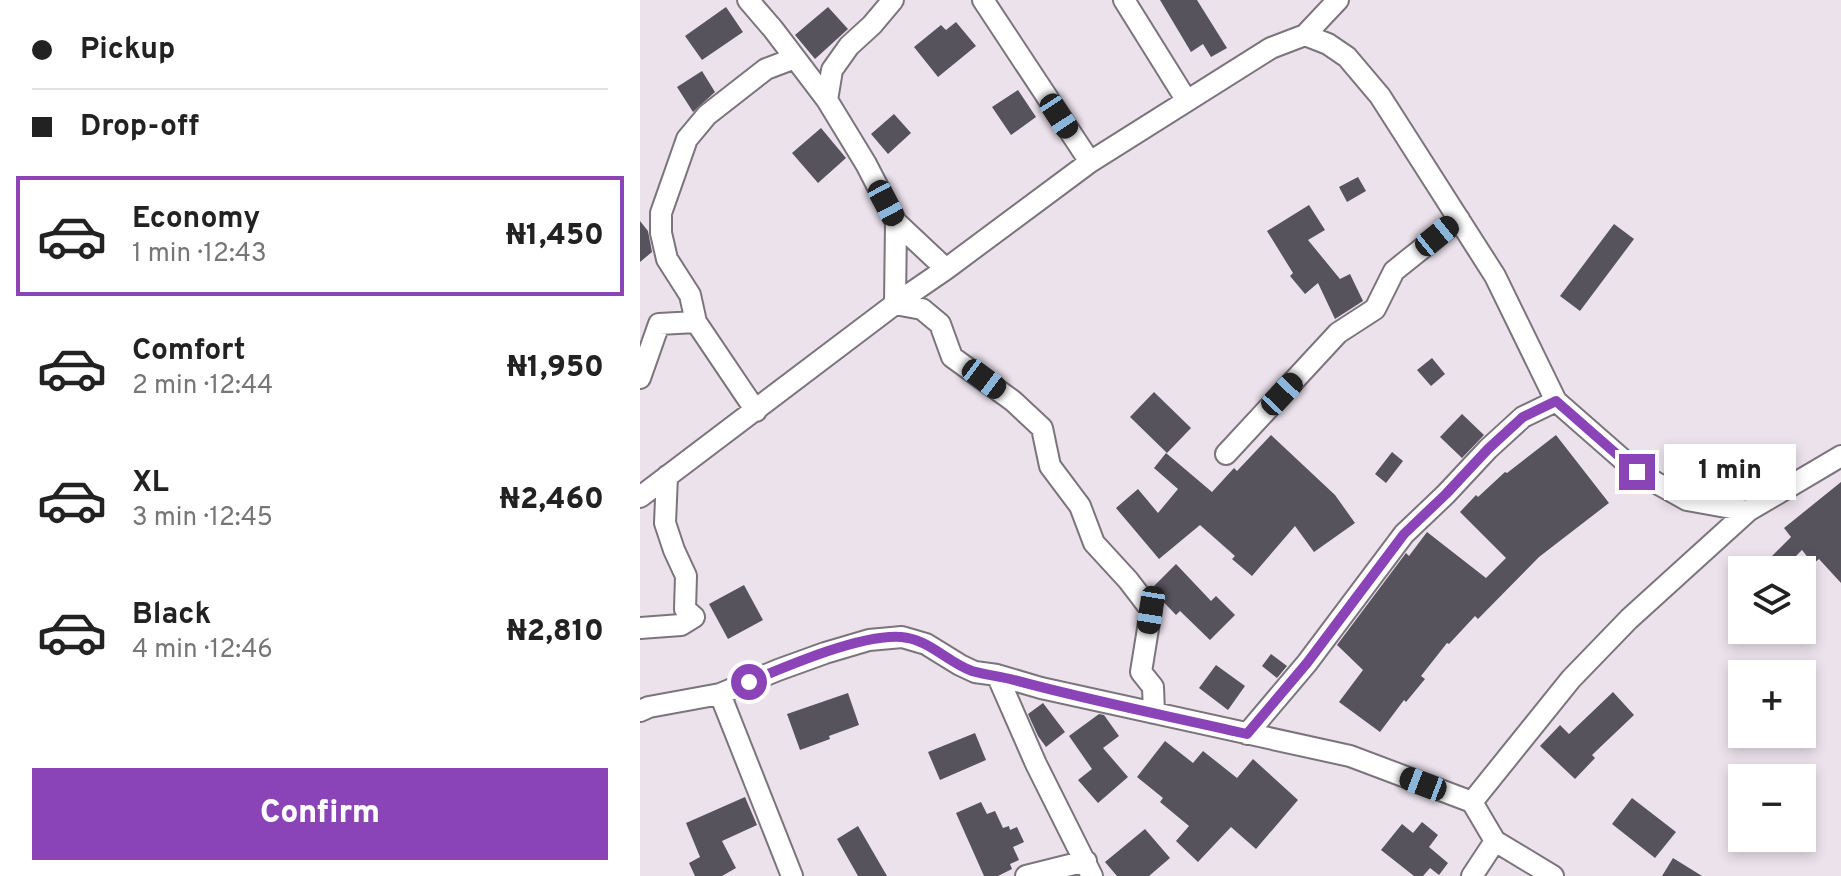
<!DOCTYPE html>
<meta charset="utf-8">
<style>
:root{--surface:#fff;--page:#f6f6f6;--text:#222;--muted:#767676;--line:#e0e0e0;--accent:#8a44b8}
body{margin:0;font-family:Overpass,sans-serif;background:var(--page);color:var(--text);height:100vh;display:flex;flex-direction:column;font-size:30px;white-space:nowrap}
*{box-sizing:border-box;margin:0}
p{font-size:26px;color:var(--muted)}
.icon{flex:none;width:44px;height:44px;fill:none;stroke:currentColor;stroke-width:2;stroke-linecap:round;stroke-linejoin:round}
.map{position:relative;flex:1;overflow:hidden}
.sheet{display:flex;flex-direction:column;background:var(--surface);width:640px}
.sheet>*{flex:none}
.top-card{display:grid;align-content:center;height:176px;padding:0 32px;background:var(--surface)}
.fabs{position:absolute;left:1088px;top:556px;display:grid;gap:16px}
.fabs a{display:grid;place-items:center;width:88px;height:88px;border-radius:0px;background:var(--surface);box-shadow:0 4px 12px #0003;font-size:40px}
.end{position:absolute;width:36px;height:36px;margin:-18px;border:10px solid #8a44b8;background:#fff;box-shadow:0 0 0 4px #fff}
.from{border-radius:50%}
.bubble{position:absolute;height:56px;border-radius:0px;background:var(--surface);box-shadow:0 4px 12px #0003;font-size:26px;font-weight:800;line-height:56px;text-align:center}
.car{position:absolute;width:24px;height:48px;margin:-24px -12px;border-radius:10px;box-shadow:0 0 6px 2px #0007;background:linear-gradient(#222 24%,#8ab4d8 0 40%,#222 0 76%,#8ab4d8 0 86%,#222 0)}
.top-card b{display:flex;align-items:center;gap:28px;height:76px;font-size:30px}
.top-card b+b{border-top:2px solid var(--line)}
.top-card i{width:20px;height:20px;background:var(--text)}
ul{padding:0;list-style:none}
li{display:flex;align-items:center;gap:24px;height:120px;margin:0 16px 12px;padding:0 16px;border:4px solid transparent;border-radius:0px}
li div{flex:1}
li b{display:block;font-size:30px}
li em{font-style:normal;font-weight:800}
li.active{border-color:var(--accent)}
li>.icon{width:72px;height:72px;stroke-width:1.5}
.button{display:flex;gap:16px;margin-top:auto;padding:16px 32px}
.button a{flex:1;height:92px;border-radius:0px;background:var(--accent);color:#fff;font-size:32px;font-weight:800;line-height:92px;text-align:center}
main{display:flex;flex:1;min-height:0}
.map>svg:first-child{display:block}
.building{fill:#56535d}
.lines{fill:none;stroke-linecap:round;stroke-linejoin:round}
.minor-casing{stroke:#7c747c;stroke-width:24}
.minor{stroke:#fff;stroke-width:20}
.route{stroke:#8a44b8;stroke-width:10}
</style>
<main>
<section class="sheet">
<div class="top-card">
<b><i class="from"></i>Pickup</b>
<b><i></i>Drop-off</b>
</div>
<ul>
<li class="active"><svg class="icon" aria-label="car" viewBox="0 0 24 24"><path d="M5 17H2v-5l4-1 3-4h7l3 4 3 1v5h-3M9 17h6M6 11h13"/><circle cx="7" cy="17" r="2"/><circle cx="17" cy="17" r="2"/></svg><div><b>Economy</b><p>1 min · 12:43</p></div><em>₦1,450</em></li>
<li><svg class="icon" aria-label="car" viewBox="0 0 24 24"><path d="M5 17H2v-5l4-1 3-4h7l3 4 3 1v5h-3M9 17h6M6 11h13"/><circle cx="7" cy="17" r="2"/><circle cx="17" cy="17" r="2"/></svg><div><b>Comfort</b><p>2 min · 12:44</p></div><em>₦1,950</em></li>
<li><svg class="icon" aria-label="car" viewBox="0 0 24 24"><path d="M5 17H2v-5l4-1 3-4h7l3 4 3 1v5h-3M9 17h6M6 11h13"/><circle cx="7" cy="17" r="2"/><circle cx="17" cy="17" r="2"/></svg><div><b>XL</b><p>3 min · 12:45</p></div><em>₦2,460</em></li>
<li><svg class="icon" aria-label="car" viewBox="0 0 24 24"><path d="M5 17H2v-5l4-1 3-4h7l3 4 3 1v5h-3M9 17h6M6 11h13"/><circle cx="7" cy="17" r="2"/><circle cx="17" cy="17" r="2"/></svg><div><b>Black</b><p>4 min · 12:46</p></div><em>₦2,810</em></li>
</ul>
<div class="button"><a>Confirm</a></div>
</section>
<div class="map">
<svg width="1201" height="876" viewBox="0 0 1201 876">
<rect width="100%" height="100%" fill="#ebe2ec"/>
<!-- building -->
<path class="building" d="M 520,0 L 557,0 L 587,48 L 571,57 L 563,44 L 551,52 Z
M 86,7 L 103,32 L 62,60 L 45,36 Z
M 188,7 L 208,29 L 175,59 L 155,35 Z
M 316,22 L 336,46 L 298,77 L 274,47 L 301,25 L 306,30 Z
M 62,71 L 75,92 L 53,112 L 37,87 Z
M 378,90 L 396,117 L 371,135 L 352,107 Z
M 254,114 L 271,133 L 248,154 L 231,134 Z
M 181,128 L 206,158 L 178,183 L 152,153 Z
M 718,177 L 726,191 L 707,202 L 699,187 Z
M 669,205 L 685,230 L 668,240 L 700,279 L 710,274 L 723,301 L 695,319 L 678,283 L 665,294 L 650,276 L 653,273 L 627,231 Z
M 0,221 L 8,231 L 12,252 L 0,262 Z
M 974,224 L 994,239 L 940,311 L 920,296 Z
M 792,358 L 805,374 L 791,386 L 777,370 Z
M 514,392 L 551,428 L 527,453 L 490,417 Z
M 822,414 L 844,435 L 822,458 L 800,437 Z
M 631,435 L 695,495 L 715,523 L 674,552 L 655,526 L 612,576 L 592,559 L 595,556 L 560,525 L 519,559 L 476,508 L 498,489 L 518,513 L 538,489 L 514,468 L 526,453 L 572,492 L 594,468 L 597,471 Z
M 916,435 L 969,503 L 899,557 L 838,619 L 835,616 L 809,644 L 807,643 L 781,676 L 785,679 L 766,702 L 764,700 L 740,732 L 699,702 L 723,670 L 697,645 L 766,553 L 769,556 L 787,532 L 846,578 L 866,558 L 820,512 L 836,495 L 838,497 L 865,472 L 867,473 Z
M 752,452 L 763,461 L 746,483 L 735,474 Z
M 1201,482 L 1201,583 L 1179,559 L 1173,564 L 1162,550 L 1142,570 L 1118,570 L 1151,537 L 1144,528 Z
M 536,564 L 571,601 L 576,596 L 595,615 L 570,640 L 540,611 L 536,615 L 511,589 Z
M 104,585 L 123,620 L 88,639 L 69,604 Z
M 631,654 L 647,666 L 637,678 L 622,666 Z
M 576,665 L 605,686 L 588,710 L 559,688 Z
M 973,692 L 994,715 L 952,755 L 955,758 L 935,779 L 900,746 L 920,725 L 929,734 Z
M 208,693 L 219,725 L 189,736 L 190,739 L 160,750 L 147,714 Z
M 403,703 L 425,732 L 406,747 L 398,736 L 388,714 Z
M 459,714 L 464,715 L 479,736 L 463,748 L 488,777 L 458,803 L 438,780 L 452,769 L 429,736 Z
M 335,733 L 346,760 L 300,780 L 288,752 Z
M 525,741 L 553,763 L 563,751 L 597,778 L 613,759 L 658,800 L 616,849 L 591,827 L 558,862 L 536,841 L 549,826 L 520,802 L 523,798 L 497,777 Z
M 105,797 L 117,825 L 82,841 L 96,868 L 82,876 L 55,876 L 49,863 L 60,857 L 46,823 Z
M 992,798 L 1036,832 L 1015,858 L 972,824 Z
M 341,802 L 347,814 L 355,811 L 363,828 L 369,826 L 370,830 L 377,827 L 384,842 L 373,847 L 379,860 L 370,864 L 372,869 L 358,876 L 344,876 L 316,813 Z
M 782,822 L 798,835 L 789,847 L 808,863 L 799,875 L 790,868 L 783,876 L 774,876 L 741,850 L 762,824 L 773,833 Z
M 218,826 L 247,876 L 218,876 L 197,839 Z
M 505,829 L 530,858 L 509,876 L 477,876 L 465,862 Z
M 1033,858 L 1062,876 L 1022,876 Z"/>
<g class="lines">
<defs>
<path id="minor" d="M 108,0 L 133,29 L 187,100 L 226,164 L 256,222 L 306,269
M 343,0 L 450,162
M 484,0 L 547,101
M 665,35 L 688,44 L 707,57 L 740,96 L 855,276 L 916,401 L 997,472 L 1047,500 L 1108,511 L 1201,456
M 187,100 L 192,70 L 209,46 L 232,25 L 253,0
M 256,222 L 255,304 L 282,309 L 300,324 L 312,357 L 373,401 L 402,428 L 410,466 L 440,506 L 454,543 L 488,580 L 511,610 L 501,672 L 513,687 L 514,713
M 0,378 L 19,324 L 56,322
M 116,411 L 56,322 L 50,295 L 27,259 L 21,233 L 21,213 L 47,139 L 67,115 L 126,69 L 155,58
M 586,454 L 698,333 L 735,309 L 754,271 L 819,219
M 0,497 L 255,304 L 306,269 L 450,162 L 631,48 L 665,35 L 698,0
M 0,628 L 41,625 L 54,617 L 45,609 L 46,576 L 34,550 L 25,523 L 27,476
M 357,675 L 396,764 L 452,876
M 80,694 L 152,876
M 0,711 L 9,707 L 80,694 L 138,670 L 185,653 L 229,640 L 262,637 L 286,644 L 320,665 L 335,672 L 357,675 L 401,688 L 710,756 L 832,802 L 855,841 L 913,876
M 607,734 L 667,663 L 764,534 L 806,494 L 848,449 L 883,417 L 916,401
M 832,802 L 931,679 L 989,619 L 1108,511
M 386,876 L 446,861
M 832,876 L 855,841"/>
</defs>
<!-- minor casing -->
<use href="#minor" class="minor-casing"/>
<!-- minor -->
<use href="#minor" class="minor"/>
</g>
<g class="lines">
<!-- route -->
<path class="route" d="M 109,682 C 147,666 221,634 261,637 C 289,639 307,662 332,671 C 345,675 360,676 374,680 C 451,701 529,716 607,734 L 667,663 L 764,534 L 806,494 L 848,449 L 883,417 L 916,401 L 997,472"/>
</g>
</svg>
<div class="fabs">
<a><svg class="icon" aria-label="layers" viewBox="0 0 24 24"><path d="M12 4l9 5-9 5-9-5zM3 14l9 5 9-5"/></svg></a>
<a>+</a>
<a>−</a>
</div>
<i class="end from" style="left:109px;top:682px"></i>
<i class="end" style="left:997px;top:472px"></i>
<div class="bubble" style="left:1024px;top:444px;width:132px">1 min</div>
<i class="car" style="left:419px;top:116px;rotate:147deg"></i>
<i class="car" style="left:246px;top:203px;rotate:152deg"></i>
<i class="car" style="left:797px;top:236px;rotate:51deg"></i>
<i class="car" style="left:344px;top:379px;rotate:127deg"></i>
<i class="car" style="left:642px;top:394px;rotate:43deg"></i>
<i class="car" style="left:511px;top:610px;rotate:189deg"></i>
<i class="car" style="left:783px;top:784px;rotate:291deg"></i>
</div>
</main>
